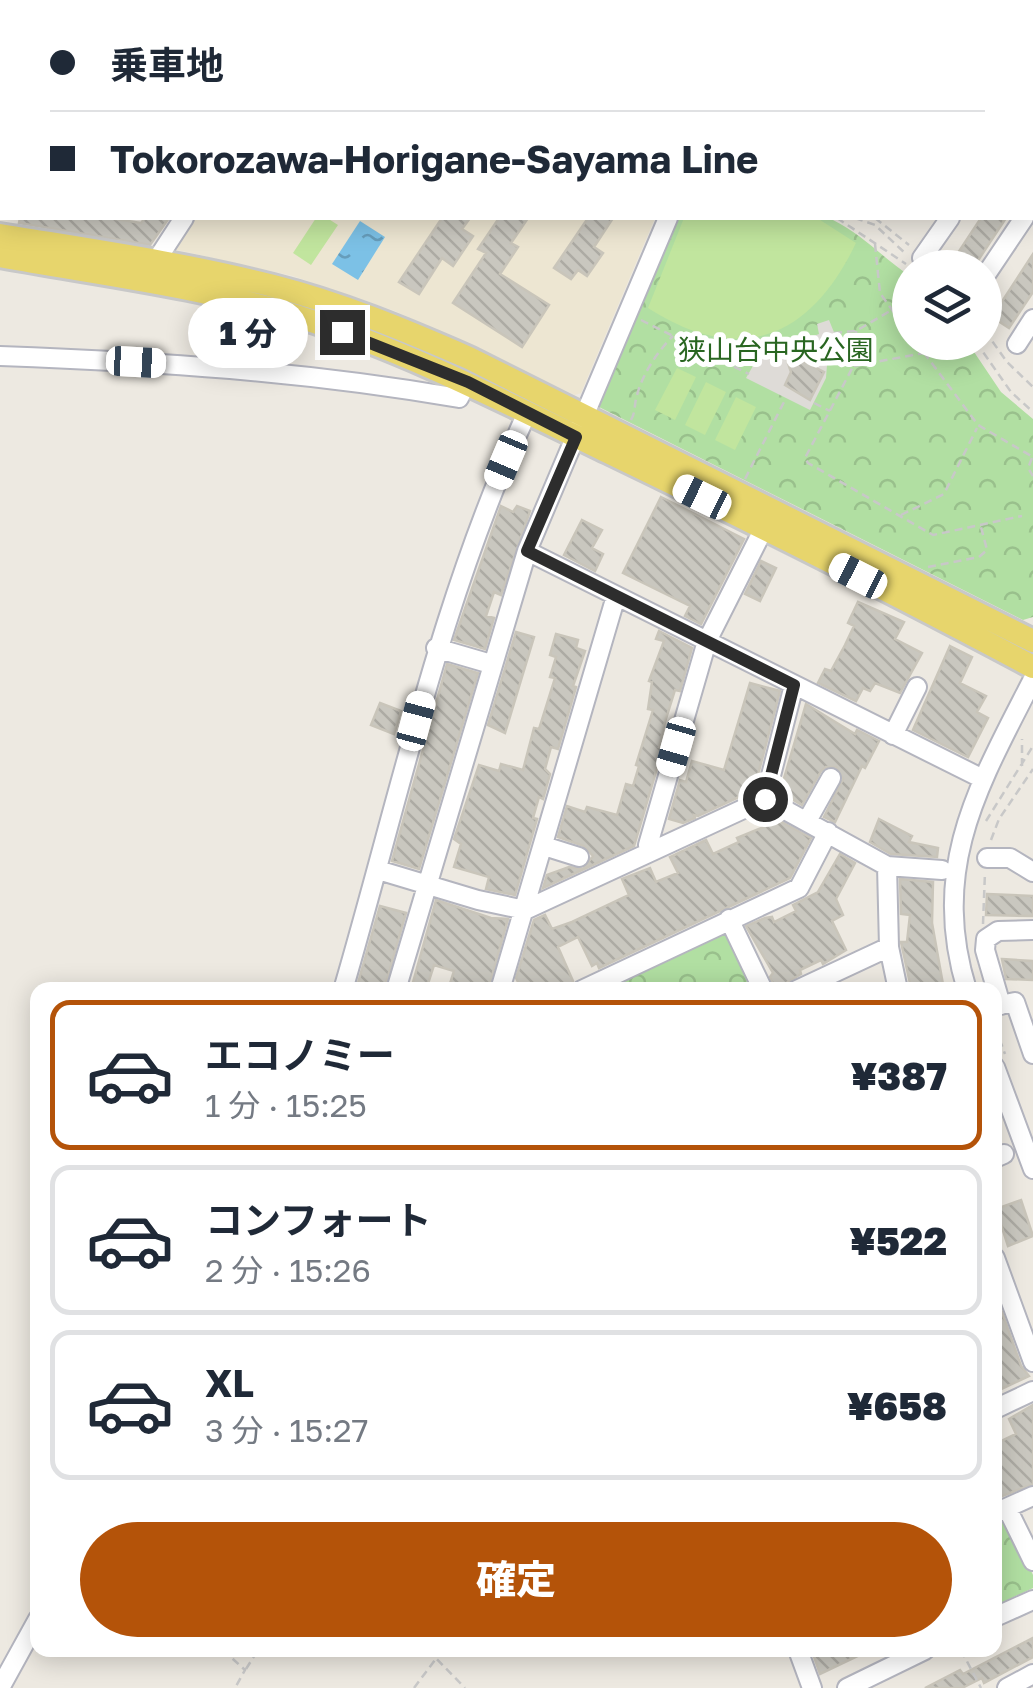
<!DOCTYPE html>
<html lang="ja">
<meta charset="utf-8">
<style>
:root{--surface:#fff;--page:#f6f6f7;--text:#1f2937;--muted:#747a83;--line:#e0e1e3;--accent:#b45309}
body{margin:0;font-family:"Golos Text","Noto Sans JP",sans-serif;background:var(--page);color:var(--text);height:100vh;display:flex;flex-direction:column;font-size:38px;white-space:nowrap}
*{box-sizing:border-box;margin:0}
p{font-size:32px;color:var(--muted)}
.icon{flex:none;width:55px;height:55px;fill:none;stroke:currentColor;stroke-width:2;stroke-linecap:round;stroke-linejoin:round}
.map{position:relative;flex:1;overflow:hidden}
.panel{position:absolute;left:30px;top:982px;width:972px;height:675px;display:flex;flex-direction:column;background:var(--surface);border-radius:20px;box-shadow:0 5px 25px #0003}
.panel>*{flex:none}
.banner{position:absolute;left:0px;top:0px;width:1035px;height:220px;box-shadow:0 5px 25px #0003;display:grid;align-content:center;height:220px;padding:0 50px;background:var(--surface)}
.tools{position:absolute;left:892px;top:250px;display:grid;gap:20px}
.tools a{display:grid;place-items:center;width:110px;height:110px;border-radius:50%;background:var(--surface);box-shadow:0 5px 25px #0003;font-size:50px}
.end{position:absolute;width:45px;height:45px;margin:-22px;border:12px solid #2d2d2d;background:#fff;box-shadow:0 0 0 5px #fff}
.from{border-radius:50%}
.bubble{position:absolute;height:70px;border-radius:35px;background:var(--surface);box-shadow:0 5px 25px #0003;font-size:32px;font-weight:800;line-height:70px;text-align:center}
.car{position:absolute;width:30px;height:60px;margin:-30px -15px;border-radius:12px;box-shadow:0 0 8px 2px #0007;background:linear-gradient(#fff 24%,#345 0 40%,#fff 0 76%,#345 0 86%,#fff 0)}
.banner b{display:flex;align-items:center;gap:35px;height:95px;font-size:38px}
.banner b+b{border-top:2px solid var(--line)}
.banner i{width:25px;height:25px;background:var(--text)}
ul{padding:18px 0 0;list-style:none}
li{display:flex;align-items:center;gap:30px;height:150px;margin:0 20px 15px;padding:0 30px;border:5px solid var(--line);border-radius:20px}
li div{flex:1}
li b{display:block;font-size:38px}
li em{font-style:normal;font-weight:800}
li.current{border-color:var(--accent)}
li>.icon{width:90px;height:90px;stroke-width:1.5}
.button{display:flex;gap:20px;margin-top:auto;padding:20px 50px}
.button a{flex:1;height:115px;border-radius:60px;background:var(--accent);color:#fff;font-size:40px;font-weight:800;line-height:115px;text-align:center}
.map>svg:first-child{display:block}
.education{fill:#ede6d2}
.park{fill:url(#park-crowns)}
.pitch{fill:#c1e59e}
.plaza{fill:#dedbd7}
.water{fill:url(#water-ripples)}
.building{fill:url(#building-back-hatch);stroke:#c9c5ba;stroke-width:2.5}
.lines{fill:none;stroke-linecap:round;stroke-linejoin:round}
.minor-casing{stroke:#b4b5bf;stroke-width:22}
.major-casing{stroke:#c8c8c8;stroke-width:28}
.path{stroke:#c8c8c8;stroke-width:2.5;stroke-dasharray:8 5;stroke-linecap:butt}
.minor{stroke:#fff;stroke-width:18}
.major{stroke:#e7d56c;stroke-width:22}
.route{stroke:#2d2d2d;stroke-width:12}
.labels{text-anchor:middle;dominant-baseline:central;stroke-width:10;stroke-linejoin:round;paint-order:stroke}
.park-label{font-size:28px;fill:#296621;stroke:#fff}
</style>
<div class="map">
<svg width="1033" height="1688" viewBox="0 0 1033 1688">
<defs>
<pattern id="park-crowns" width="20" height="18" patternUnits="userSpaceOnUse" patternTransform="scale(2.5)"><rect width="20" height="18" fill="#b1dfa2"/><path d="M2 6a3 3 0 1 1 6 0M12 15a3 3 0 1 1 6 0" fill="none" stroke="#99c08c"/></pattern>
<pattern id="water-ripples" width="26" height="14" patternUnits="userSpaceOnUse" patternTransform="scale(2.5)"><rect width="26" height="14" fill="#7cc1e6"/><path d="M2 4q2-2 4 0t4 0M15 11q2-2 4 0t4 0" fill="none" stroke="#669dbb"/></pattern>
<pattern id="building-back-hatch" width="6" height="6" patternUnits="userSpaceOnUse" patternTransform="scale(2.5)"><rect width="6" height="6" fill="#c9c7bf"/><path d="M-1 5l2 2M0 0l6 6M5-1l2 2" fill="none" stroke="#adaba4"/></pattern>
</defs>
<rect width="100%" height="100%" fill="#ede9e1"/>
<!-- education -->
<path class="education" d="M 189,218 L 655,218 L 581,393 L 575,395 L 395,311 L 293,276 L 173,249 Z"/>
<!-- park -->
<path class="park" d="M 674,218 C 701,218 817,212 833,220 C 862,234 883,258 910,276 L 910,342 L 968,343 L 1001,392 L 1033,419 L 1033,617 L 1023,620 L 599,407 L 597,401 Z
M 720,930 L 730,932 L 758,990 L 596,990 Z
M 995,1518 L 1006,1518 L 1033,1575 L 1033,1588 L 995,1606 Z"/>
<!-- pitch -->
<path class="pitch" d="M 316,218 L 327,218 L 338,225 L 311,265 L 293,253 Z
M 684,218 L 817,218 L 856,243 C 810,339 740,367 648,308 Z
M 677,368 L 696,377 L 675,420 L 655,410 Z
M 706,382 L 726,392 L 705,435 L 685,425 Z
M 736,397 L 756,407 L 735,450 L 715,440 Z"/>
<!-- plaza -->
<path class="plaza" d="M 829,320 L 840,347 L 828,352 L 826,378 L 810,410 L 746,378 L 757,359 L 765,356 L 762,347 L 768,345 L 772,351 L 819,334 L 817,324 Z"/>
<!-- water -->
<path class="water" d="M 360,221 L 385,237 L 358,280 L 332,264 Z"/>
<!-- building -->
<path class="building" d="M 20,218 L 109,218 L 141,223 L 145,218 L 169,218 L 150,245 L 19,223 Z
M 442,218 L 470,218 L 462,229 L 473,236 L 453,266 L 442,258 L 419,294 L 399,282 Z
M 499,218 L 528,218 L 511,243 L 518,247 L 500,274 L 549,305 L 522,347 L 453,303 L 486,253 L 478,249 Z
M 588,218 L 613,218 L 594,247 L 603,253 L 587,276 L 578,270 L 571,279 L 554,268 Z
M 981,218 L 1006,218 L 973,268 L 948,268 Z
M 1033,254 L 1033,292 L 1009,328 L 992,317 Z
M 816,341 L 820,354 L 801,360 L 824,372 L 810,400 L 785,385 L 791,372 L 784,351 L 794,356 L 791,349 Z
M 661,497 L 744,539 L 701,624 L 685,616 L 690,606 L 623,573 Z
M 501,506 L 513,512 L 517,506 L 530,511 L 501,595 L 494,592 L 486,616 L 494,618 L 485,649 L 454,640 Z
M 582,520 L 602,530 L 592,548 L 603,554 L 595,571 L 564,555 Z
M 761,561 L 776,568 L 760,601 L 745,594 Z
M 858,602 L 904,622 L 895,639 L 922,653 L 900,693 L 875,683 L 870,691 L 863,688 L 856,701 L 818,683 L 825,669 L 831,671 L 845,645 L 854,626 L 848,623 Z
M 659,631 L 692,648 L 680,691 L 675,690 L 665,722 L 659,747 L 663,748 L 634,846 L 543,888 L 547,875 L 569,867 L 583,869 L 593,856 L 584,846 L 558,837 L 567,806 L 585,812 L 587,807 L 617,815 L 626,784 L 633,786 L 639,766 L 636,765 L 653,710 L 648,709 L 652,682 L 649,681 L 664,641 L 656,639 Z
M 516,632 L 534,637 L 505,733 L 488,725 Z
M 556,634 L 578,640 L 576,648 L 585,651 L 573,686 L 576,687 L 558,749 L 551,747 L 545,769 L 550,774 L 543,799 L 539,797 L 533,818 L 537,819 L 515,895 L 486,889 L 489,877 L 454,867 L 461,844 L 454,839 L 479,765 L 499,771 L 501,764 L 523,770 L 534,728 L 539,729 L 555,678 L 550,677 L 556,657 L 550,655 Z
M 950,646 L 972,657 L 960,683 L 986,696 L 977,712 L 988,718 L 968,757 L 913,730 Z
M 447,664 L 478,673 L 419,869 L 392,861 Z
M 750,683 L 780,691 L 754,790 L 698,816 L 694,815 L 695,818 L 683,823 L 669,819 L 680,780 L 686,782 L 692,761 L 724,770 Z
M 380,703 L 401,711 L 394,734 L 371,725 Z
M 806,704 L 855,734 L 857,730 L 879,741 L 865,768 L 862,766 L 835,822 L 824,817 L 843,779 L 836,767 L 826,767 L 821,771 L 802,805 L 780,792 Z
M 769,815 L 811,838 L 790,878 L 599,968 L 597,963 L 592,966 L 578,937 L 558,947 L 573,981 L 570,988 L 522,990 L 516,978 L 534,920 L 545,915 L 552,929 L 572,922 L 629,895 L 622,879 L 650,868 L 656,882 L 678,873 L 670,857 L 706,840 L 713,854 L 739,842 L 737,838 L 771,824 Z
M 879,819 L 912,836 L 909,842 L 938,848 L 937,857 L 891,854 L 870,842 Z
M 840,854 L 855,863 L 836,899 L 843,915 L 832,921 L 846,950 L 823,964 L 821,960 L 800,970 L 801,974 L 775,990 L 770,977 L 773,973 L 746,926 L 765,918 L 772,917 L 774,922 L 796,911 L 793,905 L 818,892 Z
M 900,879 L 933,882 L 932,923 L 944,990 L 930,990 L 928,983 L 911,988 L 901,942 L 907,942 L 910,915 L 901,914 Z
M 987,894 L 1033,896 L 1033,916 L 986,915 Z
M 436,900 L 491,918 L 508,919 L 488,990 L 448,990 L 454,971 L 434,965 L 426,990 L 412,986 Z
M 380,906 L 406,913 L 384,990 L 356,990 Z
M 1002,959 L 1033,961 L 1033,980 L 1006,979 Z
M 1021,1200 L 1033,1236 L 1008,1246 L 996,1209 Z
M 1002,1312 L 1021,1366 L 1029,1376 L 995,1392 L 995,1315 Z
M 1033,1405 L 1033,1484 L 1000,1497 L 995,1486 L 995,1444 L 1016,1434 L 1009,1419 Z
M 1033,1638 L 1033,1657 L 984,1683 L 982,1678 L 962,1688 L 925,1688 L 960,1670 L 963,1674 Z
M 821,1650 L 870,1650 L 820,1674 L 813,1654 Z"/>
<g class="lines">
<defs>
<path id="minor" d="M 12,2 L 13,0
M 107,2 L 108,0
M 215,2 L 216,0
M 330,2 L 332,0
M 783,2 L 785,0
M 856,2 L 857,0
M 929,2 L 931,0
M 0,25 L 2,20
M 1032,73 L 1033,73
M 1032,94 L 1033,93
M 0,127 L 2,127
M 1032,204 L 1033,204
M 922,258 L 950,218
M 156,261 L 184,218
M 985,276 L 1024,218
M 1017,344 L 1033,319
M 0,356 C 158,362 303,371 459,398 L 467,382
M 527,551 L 981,778
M 436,648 L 491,664
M 893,735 L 917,687
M 765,799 L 794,685
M 807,821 L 831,778
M 544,846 L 579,857
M 649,852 L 648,845 L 707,641 L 764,528
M 987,858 L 1010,858 L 1033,872
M 887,866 L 942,870
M 378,870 L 478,900 L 525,910 L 765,799 L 887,866 L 889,947 L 898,990
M 729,919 L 763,990
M 343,990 C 400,795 441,597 527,413
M 396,990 L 527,551 L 668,218
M 500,990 L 616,596
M 582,990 L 799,888 L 828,832
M 797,990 L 889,947
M 967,990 C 929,867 979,785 1033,679
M 1001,1005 L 985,950 L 986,939 L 998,931 L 1033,930
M 995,1006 L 1015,1002 L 1033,1054
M 995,1067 L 1033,1169
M 995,1158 L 1004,1154
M 995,1258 L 1033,1362
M 995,1409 L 1033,1391
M 1007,1508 L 1033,1561
M 995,1513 L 1033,1496
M 995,1617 L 1033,1600
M 798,1650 L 812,1688
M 0,1688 L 38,1619
M 847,1688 L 925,1650
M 1007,1688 L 1033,1674"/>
<path id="major" d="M 0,235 C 91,250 183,263 273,286 C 340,303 405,330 469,358 L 1033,641
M 0,256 C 99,274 200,286 296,316 C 405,350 505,402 608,452 C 751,521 893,592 1033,667"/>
</defs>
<!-- minor casing -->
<use href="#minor" class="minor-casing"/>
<!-- major casing -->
<use href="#major" class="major-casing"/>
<!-- path -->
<path class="path" d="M 507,0 L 511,2
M 952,0 L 956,2
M 994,0 L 994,2
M 1014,0 L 1015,2
M 1032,22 L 1033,21
M 1032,37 L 1033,36
M 837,218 L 906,264
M 855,218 L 875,225 L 906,254
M 875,218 L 909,245
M 875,244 L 880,293 L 910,335
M 641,320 L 749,374
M 856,331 L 857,359 L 805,458 L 808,463 L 933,535 L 1022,516
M 985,331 L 1007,362 L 1033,387
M 834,333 L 856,331 L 890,311
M 916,342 L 978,425 L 1033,457
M 976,342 L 1011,392 L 1033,412
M 854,366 L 924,353
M 814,403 L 830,411
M 631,420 C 636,411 634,404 637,395 C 643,373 658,351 673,336
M 1032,458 L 1028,468 L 1033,476
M 745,479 L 786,398
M 901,515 L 944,494 L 977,428
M 928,567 L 979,557 L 987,550 L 981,527
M 1022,766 L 1022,739
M 986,821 L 1033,746
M 991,840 L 999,819 L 1033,769
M 983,924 L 985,872
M 995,1027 L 1005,1054
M 223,1650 L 245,1670 L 235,1688
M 428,1650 L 465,1688
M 961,1650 L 981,1688
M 246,1669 L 258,1650
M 414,1688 L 435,1660"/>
<!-- minor -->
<use href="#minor" class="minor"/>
<!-- major -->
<use href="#major" class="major"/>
</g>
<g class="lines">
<!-- route -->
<path class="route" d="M 342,332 L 468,382 L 576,437 L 527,551 L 794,685 L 765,799"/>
</g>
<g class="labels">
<!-- park labels -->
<g class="park-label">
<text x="776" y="349">狭山台中央公園</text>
</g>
</g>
</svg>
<div class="tools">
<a><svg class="icon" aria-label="layers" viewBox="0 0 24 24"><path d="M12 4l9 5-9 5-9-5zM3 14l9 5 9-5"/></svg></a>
</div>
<i class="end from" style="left:765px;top:799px"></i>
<i class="end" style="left:342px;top:332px"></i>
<div class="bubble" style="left:188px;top:298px;width:120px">1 分</div>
<i class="car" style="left:136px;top:362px;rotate:93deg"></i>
<i class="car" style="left:506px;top:460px;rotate:203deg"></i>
<i class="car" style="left:702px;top:497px;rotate:296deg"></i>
<i class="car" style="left:858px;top:576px;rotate:297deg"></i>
<i class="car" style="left:416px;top:721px;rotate:15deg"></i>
<i class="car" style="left:676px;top:747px;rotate:196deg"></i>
<div class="banner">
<b><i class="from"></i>乗車地</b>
<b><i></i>Tokorozawa-Horigane-Sayama Line</b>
</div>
<section class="panel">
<ul>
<li class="current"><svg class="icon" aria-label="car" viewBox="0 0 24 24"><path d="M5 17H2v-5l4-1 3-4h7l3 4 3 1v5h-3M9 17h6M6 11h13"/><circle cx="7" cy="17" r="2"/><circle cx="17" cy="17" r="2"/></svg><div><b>エコノミー</b><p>1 分 · 15:25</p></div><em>¥387</em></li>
<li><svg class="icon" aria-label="car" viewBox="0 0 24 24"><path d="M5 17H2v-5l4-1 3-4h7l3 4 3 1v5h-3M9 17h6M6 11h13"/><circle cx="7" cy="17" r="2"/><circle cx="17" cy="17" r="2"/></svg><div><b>コンフォート</b><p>2 分 · 15:26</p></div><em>¥522</em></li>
<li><svg class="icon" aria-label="car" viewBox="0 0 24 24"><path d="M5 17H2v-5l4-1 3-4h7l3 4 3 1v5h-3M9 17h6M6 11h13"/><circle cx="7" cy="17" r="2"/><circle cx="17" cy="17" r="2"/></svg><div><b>XL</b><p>3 分 · 15:27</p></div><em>¥658</em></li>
</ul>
<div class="button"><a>確定</a></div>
</section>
</div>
